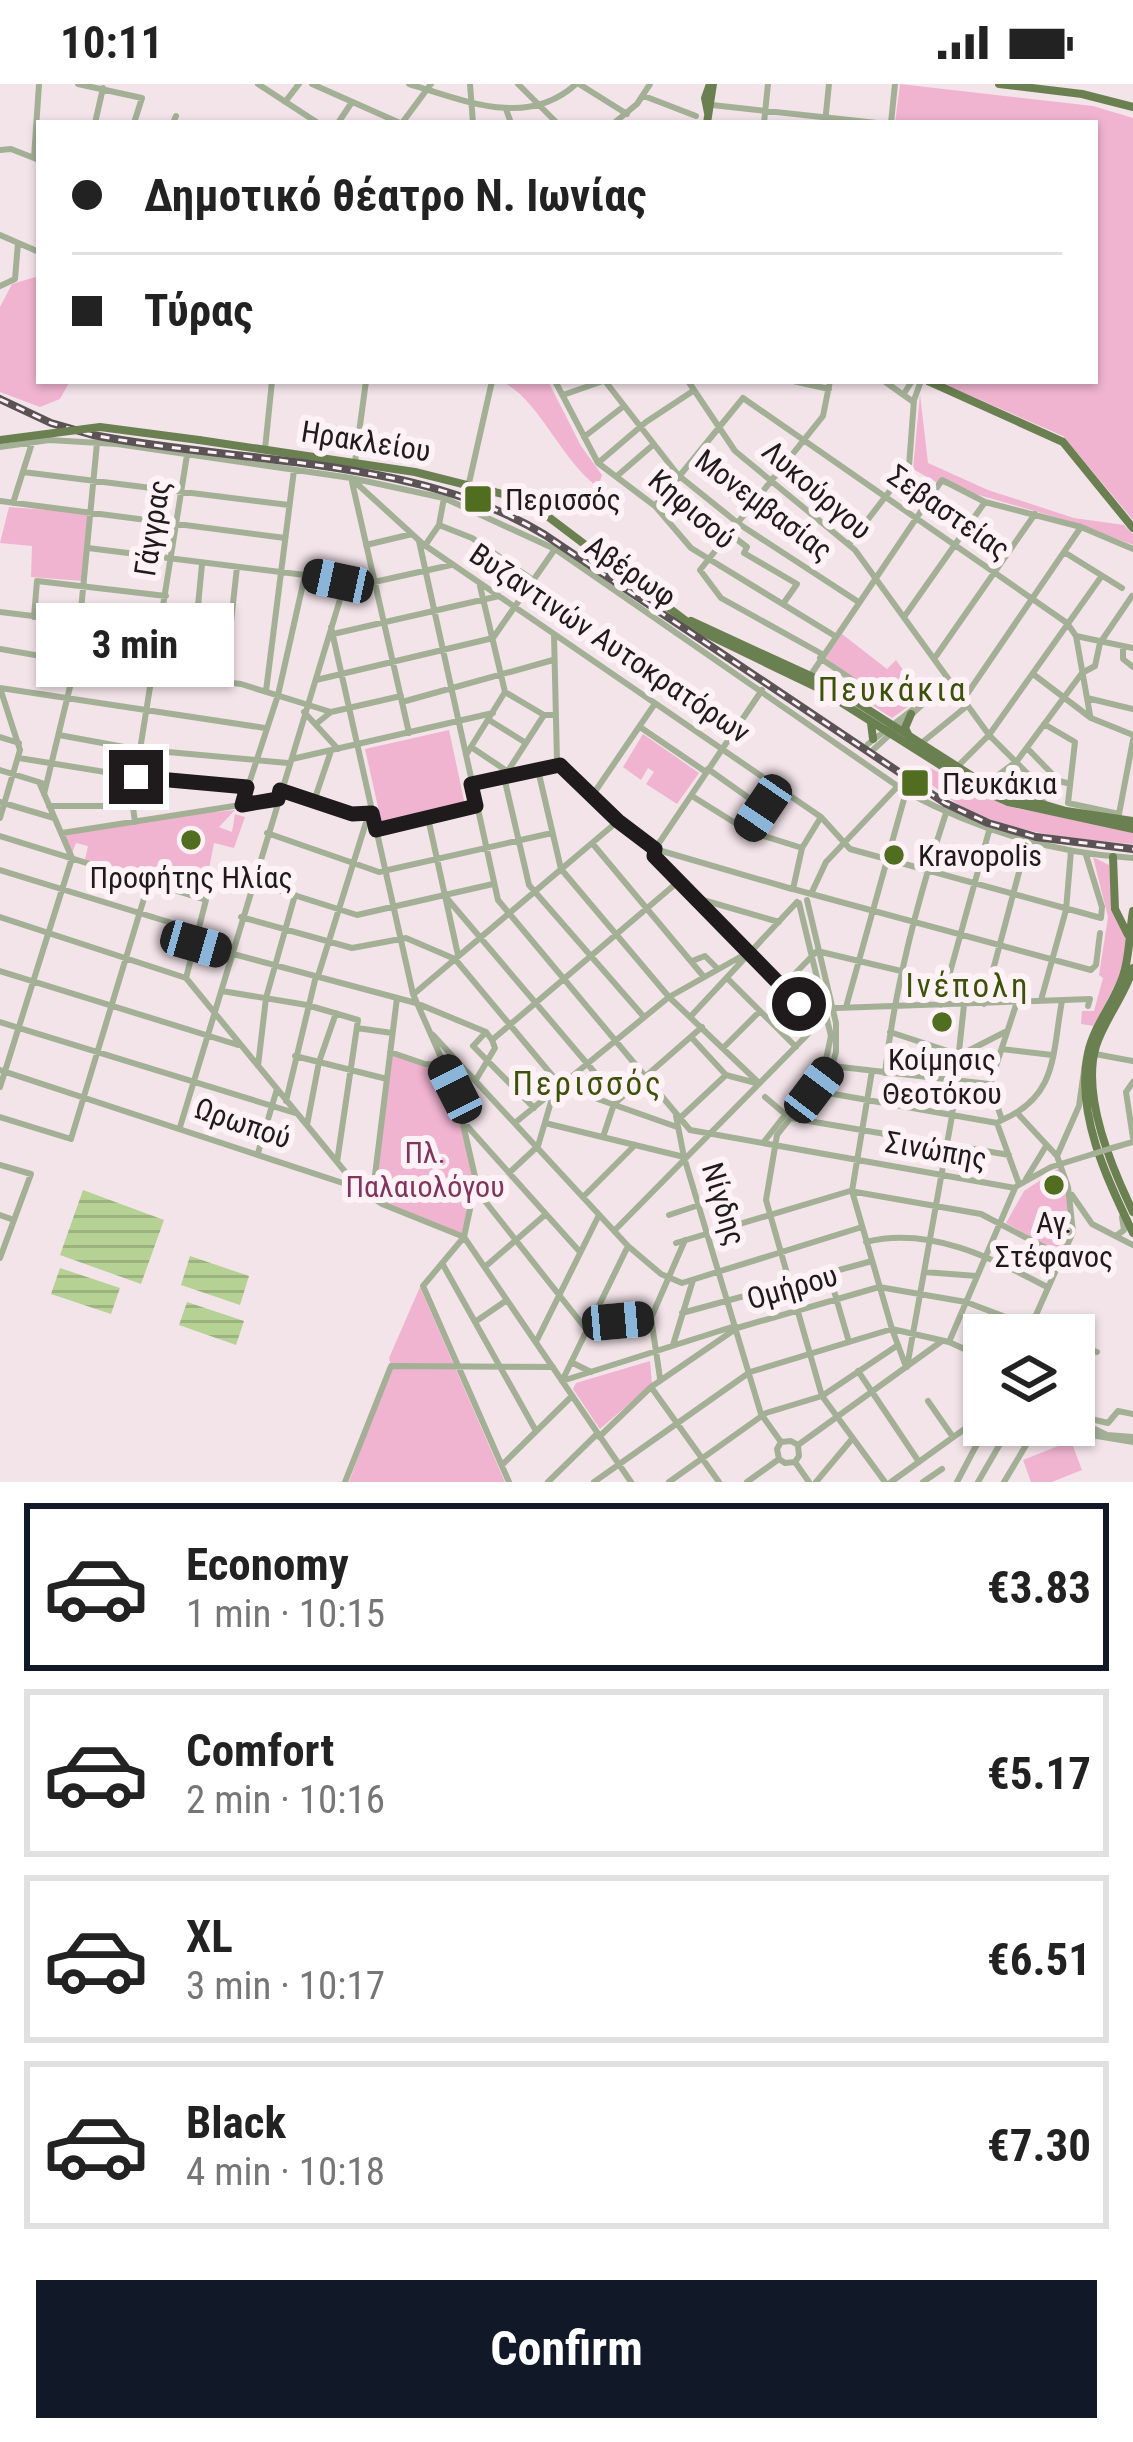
<!DOCTYPE html>
<meta charset="utf-8">
<style>
:root{--surface:#fff;--page:#f2f2f2;--text:#222;--muted:#767676;--line:#e0e0e0;--accent:#111827}
body{margin:0;font-family:"Roboto Condensed",sans-serif;background:var(--page);color:var(--text);height:100vh;display:flex;flex-direction:column;font-size:45px;white-space:nowrap}
*{box-sizing:border-box;margin:0}
p{font-size:39px;color:var(--muted)}
.icon{flex:none;width:66px;height:66px;fill:none;stroke:currentColor;stroke-width:2;stroke-linecap:round;stroke-linejoin:round}
.map{position:relative;height:1398px;overflow:hidden}
.panel{display:flex;flex-direction:column;background:var(--surface);flex:1}
.panel>*{flex:none}
.banner{position:absolute;left:36px;top:36px;width:1062px;height:264px;border-radius:0px;box-shadow:0 3px 9px #0004;display:grid;align-content:center;height:264px;padding:0 36px;background:var(--surface)}
.controls{position:absolute;left:963px;top:1230px;display:grid;gap:24px}
.controls a{display:grid;place-items:center;width:132px;height:132px;border-radius:0px;background:var(--surface);box-shadow:0 3px 9px #0004;font-size:60px}
.end{position:absolute;width:54px;height:54px;margin:-27px;border:15px solid #1f1a1c;background:#fff;box-shadow:0 0 0 6px #fff}
.from{border-radius:50%}
.bubble{position:absolute;height:84px;border-radius:0px;background:var(--surface);box-shadow:0 3px 9px #0004;font-size:39px;font-weight:700;line-height:84px;text-align:center}
.car{position:absolute;width:36px;height:72px;margin:-36px -18px;border-radius:15px;box-shadow:0 0 9px 3px #0007;background:linear-gradient(#222 24%,#8ab4d8 0 40%,#222 0 76%,#8ab4d8 0 86%,#222 0)}
.banner b{display:flex;align-items:center;gap:42px;height:114px;font-size:45px}
.banner b+b{border-top:3px solid var(--line)}
.banner i{width:30px;height:30px;background:var(--text)}
ul{padding:21px 0 0;list-style:none}
li{display:flex;align-items:center;gap:36px;height:168px;margin:0 24px 18px;padding:0 12px;border:6px solid var(--line);border-radius:0px}
li div{flex:1}
li b{display:block;font-size:45px}
li em{font-style:normal;font-weight:700}
li.current{border-color:var(--accent)}
li>.icon{width:108px;height:108px;stroke-width:1.5}
.action{display:flex;gap:24px;margin-top:auto;padding:24px 36px}
.action a{flex:1;height:138px;border-radius:0px;background:var(--accent);color:#fff;font-size:48px;font-weight:700;line-height:138px;text-align:center}
.status{display:flex;justify-content:space-between;align-items:center;height:84px;padding:0 60px;background:var(--surface);direction:ltr}
.status svg{height:33px;fill:currentColor}
.map>svg:first-child{display:block}
.park{fill:#f0b4d0}
.water{fill:url(#water-rules)}
.lines{fill:none;stroke-linecap:round;stroke-linejoin:round}
.minor{stroke:#a4b096;stroke-width:6}
.major{stroke:#6b8050;stroke-width:8}
.rail-casing{stroke:#5a5255;stroke-width:8}
.rail{stroke:#fff2f7;stroke-width:3;stroke-dasharray:9;stroke-linecap:butt}
.minor-bridge{stroke:#a4b096;stroke-width:6}
.major-bridge{stroke:#6b8050;stroke-width:8}
.route{stroke:#1f1a1c;stroke-width:15}
.poi-dot{fill:#506d20;stroke:#fff2f7;stroke-width:4.5}
.labels{text-anchor:middle;dominant-baseline:central;stroke-width:12;stroke-linejoin:round;paint-order:stroke}
.street-label{font-size:30px;fill:#1f1a1c;stroke:#fff2f7}
.poi-label{font-size:30px;fill:#1f1a1c;stroke:#fff2f7;text-anchor:start}
.park-label{font-size:30px;fill:#81355d;stroke:#fff2f7}
.neighbourhood-label{font-size:33px;letter-spacing:3px;fill:#3b5309;stroke:#fff2f7}
</style>
<div class="status"><b>10:11</b><svg viewBox="0 0 49 12"><path d="M0 12V9h3v3zM5 12V6h3v6zM10 12V3h3v9zM15 12V0h3v12zM26 1h20v11H26zM47 4h2v5h-2z"/></svg></div>
<div class="map">
<svg width="1133" height="1398" viewBox="0 0 1133 1398">
<defs>
<pattern id="water-rules" width="6" height="5" patternUnits="userSpaceOnUse" patternTransform="scale(3)"><rect width="6" height="5" fill="#b6d194"/><path d="M0 2.5h6" fill="none" stroke="#9cb37f"/></pattern>
</defs>
<rect width="100%" height="100%" fill="#f3e4ea"/>
<!-- park -->
<path class="park" d="M 900,0 L 1093,22 L 1133,34 L 1133,436 L 1063,352 L 937,297 L 1095,297 L 1095,39 L 895,39 Z
M 39,192 L 39,297 L 70,297 L 60,315 L 40,323 L 0,308 L 0,223 L 12,200 Z
M 548,297 L 581,362 L 602,391 L 598,403 C 560,376 538,312 500,297 Z
M 920,310 L 928,379 L 988,406 L 1074,434 L 1124,441 L 1133,450 L 1133,461 L 1076,439 L 937,399 L 913,385 Z
M 9,423 L 88,429 L 82,497 L 31,493 L 32,462 L 0,459 Z
M 842,550 L 887,585 L 896,576 L 921,611 L 906,618 L 909,622 L 892,634 L 858,612 L 864,603 L 826,574 Z
M 449,646 L 465,721 L 382,741 L 365,665 Z
M 643,650 L 699,689 L 677,720 L 646,700 L 654,688 L 648,684 L 641,696 L 623,683 Z
M 930,684 L 1006,722 L 1133,748 L 1133,760 C 1077,755 1019,751 968,726 C 951,717 940,706 923,695 Z
M 235,726 L 219,743 L 232,748 L 235,730 L 245,733 L 234,764 L 214,759 L 204,811 L 85,776 L 88,762 L 76,759 L 72,769 L 63,750 L 173,732 Z
M 1093,773 L 1109,781 L 1112,826 L 1126,856 L 1123,885 L 1094,942 L 1081,940 L 1082,927 L 1094,927 L 1103,894 L 1099,891 L 1108,833 Z
M 390,968 L 425,980 L 443,981 L 455,1005 L 476,1097 L 464,1153 L 372,1115 Z
M 1059,1084 C 1071,1113 1074,1141 1061,1170 L 1006,1139 L 1024,1107 Z
M 420,1203 L 505,1398 L 349,1398 L 391,1282 L 389,1274 Z
M 650,1277 L 652,1300 L 600,1345 L 573,1305 L 576,1299 Z
M 1071,1357 L 1082,1386 L 1052,1398 L 1031,1398 L 1023,1376 Z"/>
<!-- water -->
<path class="water" d="M 83,1106 L 164,1136 L 141,1200 L 60,1171 Z
M 190,1172 L 249,1192 L 240,1221 L 181,1201 Z
M 60,1184 L 120,1204 L 111,1230 L 51,1210 Z
M 187,1218 L 244,1237 L 236,1261 L 179,1241 Z"/>
<g class="lines">
<!-- minor -->
<path class="minor" d="M 78,0 L 142,14 L 134,39
M 258,0 L 318,39
M 312,0 L 400,39
M 409,0 C 463,16 527,45 576,0
M 470,0 L 473,39
M 518,0 L 557,39
M 579,0 L 627,30
M 644,12 L 696,32
M 285,18 L 299,0
M 712,21 L 877,39
M 506,25 L 511,39
M 95,39 L 103,4
M 173,39 L 176,32
M 338,39 L 352,18
M 402,39 L 431,0
M 614,39 L 637,20 L 650,0
M 764,39 L 768,0
M 825,39 L 829,0
M 891,39 L 895,0
M 0,66 L 11,65 L 39,76
M 34,74 L 39,0
M 0,151 L 39,168
M 0,202 L 15,195 L 18,159
M 555,297 L 598,379 L 655,422 L 691,464 L 835,552
M 605,297 L 678,391 L 739,440 L 857,517
M 688,297 L 735,367 L 855,466 L 989,651 L 1028,690 L 1046,722
M 793,297 L 829,305
M 884,297 L 912,317
M 905,308 L 912,297
M 563,311 L 603,297
M 584,353 L 624,322
M 0,363 L 49,356 L 117,360 L 351,394 L 444,414 L 555,465 L 906,708 C 979,746 1051,769 1133,774
M 265,365 L 272,297
M 355,378 L 366,297
M 598,379 L 646,338 L 693,307
M 722,379 L 762,411
M 715,386 L 756,418
M 23,388 L 289,421
M 617,392 L 654,360
M 354,397 L 423,460 L 821,733 L 850,765 L 1101,834 L 1102,823 L 1086,771
M 352,398 L 409,649
M 469,399 L 492,297
M 669,404 L 747,463 L 744,469 L 797,500 L 783,520
M 728,409 L 750,426
M 0,417 L 285,454
M 13,419 L 32,359
M 655,422 L 743,314 L 1067,539 L 1076,552 L 1133,564
M 439,441 L 472,454 L 533,496
M 419,457 L 498,816 L 690,1046 L 1015,1104
M 426,460 L 439,441 L 444,414
M 849,460 L 909,382 L 914,316 L 921,297
M 366,461 L 412,450
M 88,464 L 305,491 L 356,502 L 451,481
M 1064,468 L 1122,504
M 480,502 L 505,608 L 544,631 L 554,631
M 0,528 L 229,556 L 237,483
M 34,533 L 37,497 L 166,512
M 904,533 L 985,418
M 331,543 L 413,910 L 455,1005 L 476,1097 L 464,1153 L 423,1202 L 509,1398
M 333,550 L 499,512
M 554,551 L 557,677 L 618,737 L 655,765 L 654,772 L 816,938
M 1076,552 L 1090,631
M 195,553 L 202,480
M 1123,562 L 1123,575 L 1133,583
M 0,565 L 127,587 L 241,600 L 331,628
M 822,570 L 721,514 L 700,486 L 823,332 L 830,297
M 820,574 L 863,603 L 869,615
M 934,575 L 1035,430
M 1033,590 L 1091,634 L 1133,651
M 810,592 L 942,396 L 985,418 L 1081,443 L 1133,465
M 206,596 L 211,555
M 316,596 L 493,554 L 555,465
M 0,604 L 265,644
M 0,604 L 20,666 L 0,734
M 266,607 L 294,386
M 1087,614 L 1133,625
M 963,616 L 1081,443
M 402,618 L 553,576
M 304,628 L 338,665
M 544,631 L 504,693 L 529,801 L 644,933
M 489,636 L 526,659
M 316,640 L 331,628 L 401,612
M 1044,640 L 1075,658 L 1068,719
M 640,643 L 706,688
M 59,651 L 135,665 L 288,679
M 0,653 L 19,659
M 868,660 L 912,626
M 919,661 L 967,622
M 471,663 L 510,689
M 1027,664 L 1059,697 L 1067,699
M 874,665 L 949,596
M 466,671 L 505,608
M 19,674 L 136,693 L 247,703
M 292,675 L 493,629
M 956,684 L 989,651 L 1101,493
M 708,685 L 763,724
M 0,686 L 42,699
M 538,686 L 561,785 L 669,913 L 759,999
M 471,700 L 560,681
M 985,701 L 1017,677 L 1082,589 L 1095,582 L 1100,559 L 1132,512
M 281,706 L 353,730 L 369,729
M 44,710 L 76,578 L 97,359
M 592,712 L 654,621
M 692,712 L 748,747 L 802,764
M 314,717 L 331,667
M 0,718 L 54,734
M 1068,719 L 1119,730 L 1133,656
M 242,721 L 278,611 L 305,491
M 49,722 L 132,722
M 428,734 L 458,871
M 135,738 L 132,716 L 187,371
M 376,746 L 476,722
M 748,747 L 778,703
M 62,749 L 278,715
M 267,749 L 379,788 L 552,749
M 0,752 L 206,816 L 186,894
M 592,759 L 704,893
M 655,765 L 762,606
M 655,765 L 792,805
M 0,786 L 198,847
M 253,798 L 357,831 L 493,800
M 793,805 L 1091,886 L 1096,881 L 1100,849
M 793,805 L 802,764 L 821,733
M 811,810 L 826,778 L 898,702
M 445,812 L 618,1016
M 696,814 L 779,838
M 807,816 L 836,939 L 836,968 L 832,982 L 777,1051 L 766,1116 L 822,1312 L 885,1398
M 0,833 L 186,894 L 356,1101
M 241,833 L 352,864 L 406,854 L 455,875 L 561,1002
M 196,860 L 416,919 L 486,948 L 492,956
M 692,877 L 705,872 L 718,885
M 0,887 L 238,961
M 318,892 L 369,729 L 372,729
M 728,895 L 796,963
M 782,903 L 817,867 L 901,887
M 222,907 L 307,921 L 358,936 L 337,1078
M 415,909 L 618,737
M 1041,916 L 1066,826 L 1071,767
M 1017,918 L 990,1000 L 1002,1036 L 997,1039 L 1019,1100
M 984,920 L 1027,758
M 941,921 L 989,747
M 846,923 L 906,708
M 691,932 L 797,818
M 0,938 L 295,1029
M 357,944 L 392,949
M 486,948 L 473,962 L 534,1024
M 890,948 L 960,971 L 1007,947
M 433,951 L 628,1162 L 661,1190 L 682,1199 L 862,1143
M 691,953 L 726,991 L 756,999
M 492,956 L 679,797
M 724,963 L 760,927
M 1002,965 L 1052,971
M 390,968 L 425,980 L 443,981
M 1095,970 L 1133,977
M 295,972 L 387,995
M 258,982 L 266,914 L 295,811
M 832,982 L 989,1000
M 0,986 L 358,1104 L 382,1120 L 464,1153 L 631,1398
M 872,987 L 852,1107 L 892,1245 L 905,1280
M 885,989 C 895,900 918,814 946,729
M 477,994 L 495,964 L 492,956
M 1133,998 L 1126,1008 L 1133,1054
M 561,1002 L 677,1043
M 0,1003 L 72,774 L 39,698
M 811,1006 L 997,1039
M 765,1013 L 785,1030
M 286,1017 L 316,892
M 1019,1031 L 1057,1072
M 676,1032 L 684,1073 L 761,1330 L 781,1358
M 0,1033 L 71,1055 L 149,798
M 680,1034 L 726,991
M 791,1034 L 1009,1071
M 1002,1036 C 1058,1012 1052,970 1062,917
M 516,1038 L 669,913 L 749,868
M 545,1039 L 684,1073
M 307,1041 L 319,978 L 336,929
M 180,1043 L 345,499
M 468,1043 L 580,1168
M 603,1053 L 614,1020 L 702,943
M 763,1059 L 825,980 L 831,952 L 799,819
M 1112,1064 L 1133,1058
M 258,1069 L 277,1005
M 0,1081 L 31,1090 L 0,1174
M 509,1089 L 538,1062 L 553,1011
M 1026,1095 L 1046,1062
M 1017,1102 L 1051,1083 L 1093,1070
M 477,1107 L 586,1245
M 1072,1111 L 1092,1140 L 1133,1161
M 583,1113 L 635,1061
M 372,1115 L 397,914
M 0,1131 L 14,1136
M 669,1131 L 699,1121
M 614,1147 L 811,947 L 825,927 L 837,924 L 1090,915 L 1088,922
M 1116,1152 L 1124,1146 L 1122,1133
M 866,1158 C 929,1142 993,1174 1047,1203
M 676,1159 L 850,1107 L 981,1130 L 1061,1172
M 442,1179 L 536,1347
M 486,1182 L 546,1130
M 924,1188 L 977,1192
M 829,1190 L 849,1258
M 682,1229 L 872,1177
M 475,1238 L 507,1216
M 589,1239 L 651,1234
M 1027,1251 L 1073,1148 L 1068,1103 L 1057,1072 L 1079,1022 L 1086,973
M 537,1256 L 599,1131
M 949,1258 L 1015,1104
M 1074,1259 L 1097,1268
M 673,1261 L 693,1196
M 571,1278 L 591,1288
M 907,1283 L 952,1032 L 964,921
M 858,1287 L 919,1378
M 660,1294 L 651,1234 L 685,1156
M 562,1297 L 735,1242
M 562,1297 L 628,1162
M 1074,1297 L 1090,1299
M 1078,1298 L 1083,1287
M 651,1303 L 719,1398
M 928,1317 L 953,1353
M 1074,1331 L 1108,1339 L 1118,1327 L 1133,1330
M 1074,1335 L 1107,1351 L 1133,1353
M 1073,1341 L 1097,1352 L 1133,1358
M 599,1353 L 651,1303 L 737,1244 L 879,1203 L 966,1218 L 1053,1251
M 798,1361 L 942,1257
M 779,1375 L 777,1365 L 781,1358 L 791,1357 L 798,1361
M 779,1375 L 785,1379 L 795,1378 L 799,1372 L 798,1361
M 795,1378 L 809,1398
M 502,1381 L 572,1312
M 345,1398 L 391,1282 L 553,1283
M 548,1398 L 597,1350
M 594,1398 L 750,1288 L 892,1245 L 949,1258 L 984,1274
M 669,1398 L 766,1329 L 822,1312 L 898,1261
M 747,1398 L 779,1375
M 816,1398 L 852,1355
M 891,1398 L 984,1331
M 923,1398 L 942,1385
M 957,1398 L 987,1341
M 978,1398 L 1011,1341
M 1004,1398 L 1038,1341"/>
<!-- major -->
<path class="major" d="M 999,0 L 1082,10 L 1133,23
M 708,29 L 705,14 L 710,0
M 707,39 L 713,0
M 928,297 L 1063,358 L 1133,444
M 199,356 L 415,388 L 526,416 L 698,546 L 820,605 L 975,703 L 1008,718 L 1133,745
M 691,537 L 828,600 L 994,706 L 1066,727 L 1133,737
M 871,639 L 873,655
M 910,654 L 905,644 L 911,630
M 1113,773 L 1115,825 L 1128,851
M 1133,827 C 1129,849 1130,872 1123,892 C 1114,919 1094,941 1088,969 C 1075,1030 1108,1097 1133,1149
M 1133,884 C 1125,912 1105,934 1096,962 C 1081,1012 1112,1084 1133,1128"/>
<defs>
<path id="rail" d="M 0,315 L 51,339 L 93,351 C 240,380 416,372 545,451 L 945,719 L 988,739 L 1036,753 L 1133,765"/>
</defs>
<!-- rail casing -->
<use href="#rail" class="rail-casing"/>
<!-- rail -->
<use href="#rail" class="rail"/>
<!-- minor-bridge -->
<path class="minor-bridge" d="M 1093,1070 L 1112,1064"/>
<!-- major-bridge -->
<path class="major-bridge" d="M 0,356 L 100,343 L 199,356"/>
</g>
<g class="lines">
<!-- route -->
<path class="route" d="M 136,693 L 247,703 L 242,721 L 278,715 L 280,706 L 352,730 L 372,729 L 376,746 L 476,722 L 471,700 L 560,681 L 618,737 L 655,765 L 654,772 L 799,920"/>
</g>
<!-- markers -->
<g class="poi-dot">
<rect x="463" y="400" width="30" height="30" rx="6"/>
<rect x="900" y="684" width="30" height="30" rx="6"/>
<circle cx="191" cy="756" r="12"/>
<circle cx="894" cy="771" r="12"/>
<circle cx="942" cy="938" r="12"/>
<circle cx="1054" cy="1101" r="12"/>
</g>
<g class="labels">
<!-- street labels -->
<g class="street-label">
<text transform="translate(366 357) rotate(9)">Ηρακλείου</text>
<text transform="translate(817 406) rotate(41)">Λυκούργου</text>
<text transform="translate(764 421) rotate(37)">Μονεμβασίας</text>
<text transform="translate(692 425) rotate(41)">Κηφισού</text>
<text transform="translate(949 428) rotate(35)">Σεβαστείας</text>
<text transform="translate(152 444) rotate(-81)">Γάγγρας</text>
<text transform="translate(631 487) rotate(34)">Αβέρωφ</text>
<text transform="translate(610 559) rotate(34)">Βυζαντινών Αυτοκρατόρων</text>
<text transform="translate(243 1039) rotate(19)">Ωρωπού</text>
<text transform="translate(936 1066) rotate(10)">Σινώπης</text>
<text transform="translate(724 1120) rotate(73)">Νίγδης</text>
<text transform="translate(792 1203) rotate(-16)">Ομήρου</text>
</g>
<!-- poi labels -->
<g class="poi-label">
<text x="505" y="415">Περισσός</text>
<text x="942" y="699">Πευκάκια</text>
<text x="918" y="771">Kravopolis</text>
<text x="191" y="793" text-anchor="middle">Προφήτης Ηλίας</text>
<text x="942" y="975" text-anchor="middle">Κοίμησις<tspan x="942" dy="34">Θεοτόκου</tspan></text>
<text x="1054" y="1138" text-anchor="middle">Αγ.<tspan x="1054" dy="34">Στέφανος</tspan></text>
</g>
<!-- park labels -->
<g class="park-label">
<text x="425" y="1068">Πλ.<tspan x="425" dy="34">Παλαιολόγου</tspan></text>
</g>
<!-- neighbourhood labels -->
<g class="neighbourhood-label">
<text x="893" y="605">Πευκάκια</text>
<text x="968" y="901">Ινέπολη</text>
<text x="588" y="999">Περισσός</text>
</g>
</g>
</svg>
<div class="controls">
<a><svg class="icon" aria-label="layers" viewBox="0 0 24 24"><path d="M12 4l9 5-9 5-9-5zM3 14l9 5 9-5"/></svg></a>
</div>
<i class="end from" style="left:799px;top:920px"></i>
<i class="end" style="left:136px;top:693px"></i>
<div class="bubble" style="left:36px;top:519px;width:198px">3 min</div>
<i class="car" style="left:338px;top:497px;rotate:282deg"></i>
<i class="car" style="left:763px;top:724px;rotate:214deg"></i>
<i class="car" style="left:196px;top:860px;rotate:106deg"></i>
<i class="car" style="left:455px;top:1005px;rotate:333deg"></i>
<i class="car" style="left:814px;top:1006px;rotate:37deg"></i>
<i class="car" style="left:618px;top:1237px;rotate:85deg"></i>
<div class="banner">
<b><i class="from"></i>Δημοτικό θέατρο Ν. Ιωνίας</b>
<b><i></i>Τύρας</b>
</div>
</div>
<section class="panel">
<ul>
<li class="current"><svg class="icon" aria-label="car" viewBox="0 0 24 24"><path d="M5 17H2v-5l4-1 3-4h7l3 4 3 1v5h-3M9 17h6M6 11h13"/><circle cx="7" cy="17" r="2"/><circle cx="17" cy="17" r="2"/></svg><div><b>Economy</b><p>1 min · 10:15</p></div><em>€3.83</em></li>
<li><svg class="icon" aria-label="car" viewBox="0 0 24 24"><path d="M5 17H2v-5l4-1 3-4h7l3 4 3 1v5h-3M9 17h6M6 11h13"/><circle cx="7" cy="17" r="2"/><circle cx="17" cy="17" r="2"/></svg><div><b>Comfort</b><p>2 min · 10:16</p></div><em>€5.17</em></li>
<li><svg class="icon" aria-label="car" viewBox="0 0 24 24"><path d="M5 17H2v-5l4-1 3-4h7l3 4 3 1v5h-3M9 17h6M6 11h13"/><circle cx="7" cy="17" r="2"/><circle cx="17" cy="17" r="2"/></svg><div><b>XL</b><p>3 min · 10:17</p></div><em>€6.51</em></li>
<li><svg class="icon" aria-label="car" viewBox="0 0 24 24"><path d="M5 17H2v-5l4-1 3-4h7l3 4 3 1v5h-3M9 17h6M6 11h13"/><circle cx="7" cy="17" r="2"/><circle cx="17" cy="17" r="2"/></svg><div><b>Black</b><p>4 min · 10:18</p></div><em>€7.30</em></li>
</ul>
<div class="action"><a>Confirm</a></div>
</section>
